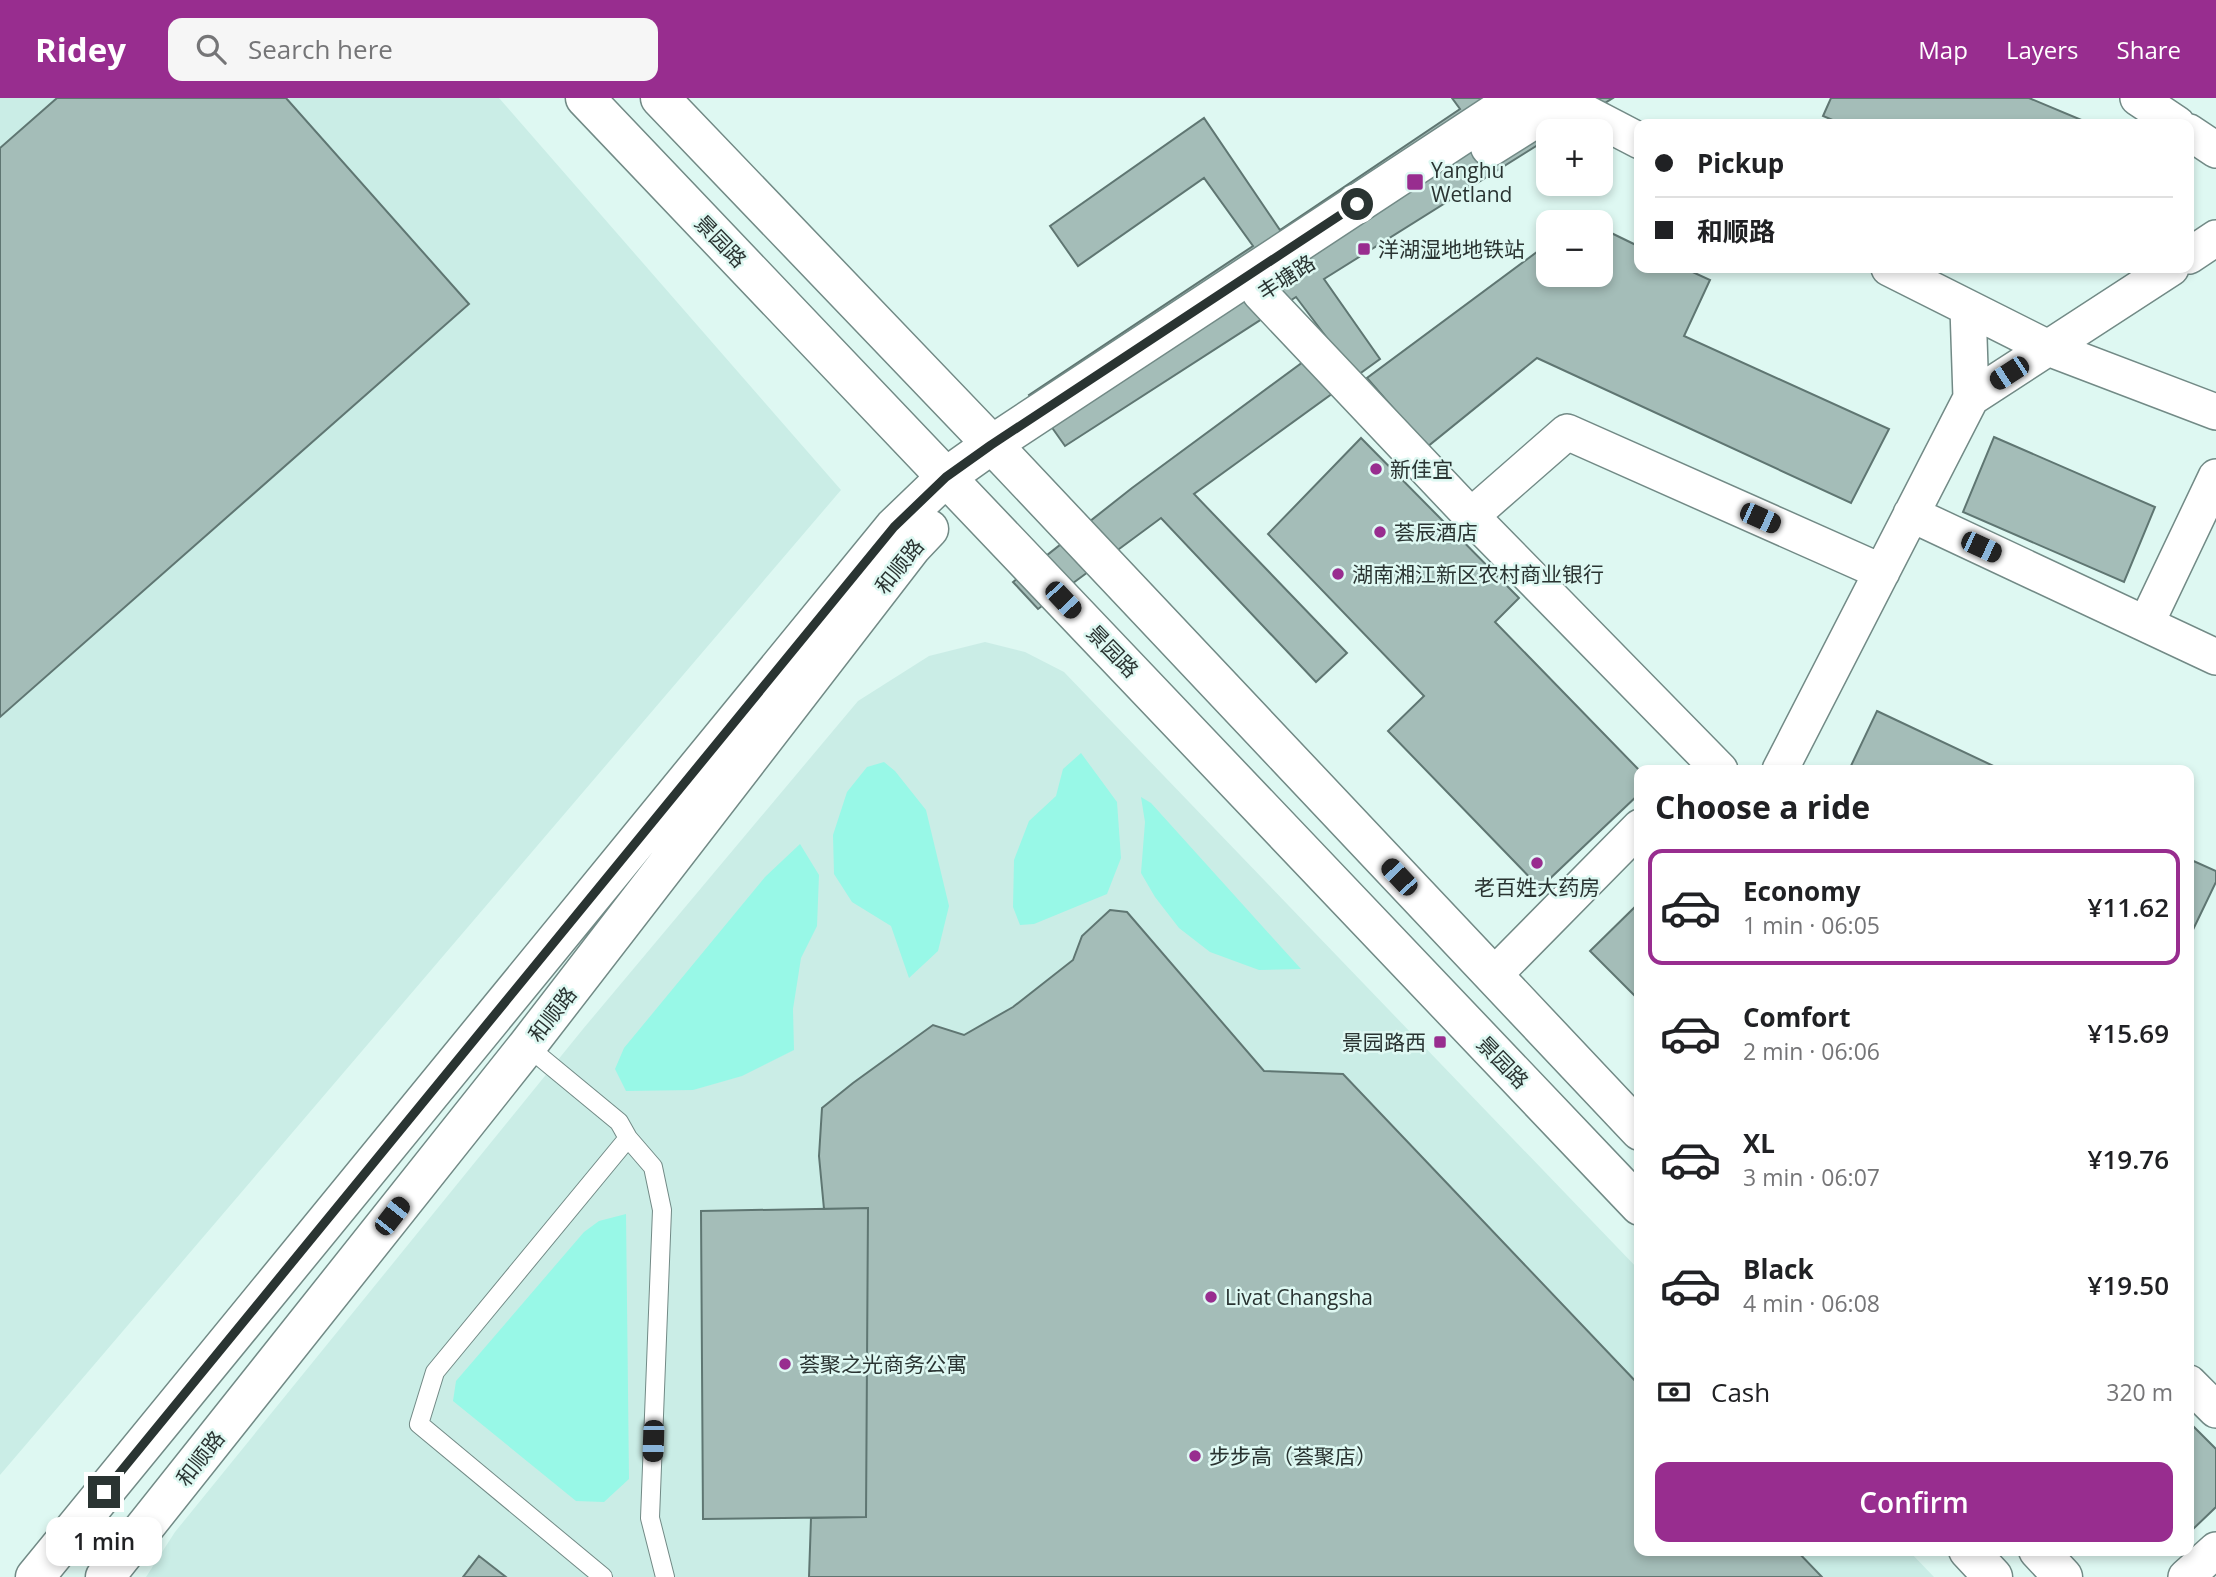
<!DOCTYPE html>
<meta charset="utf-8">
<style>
:root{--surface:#fff;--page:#f6f6f6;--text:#202124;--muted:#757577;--line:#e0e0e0;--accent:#982d8f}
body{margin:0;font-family:"Open Sans","Noto Sans SC",sans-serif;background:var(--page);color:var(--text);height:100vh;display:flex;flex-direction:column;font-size:26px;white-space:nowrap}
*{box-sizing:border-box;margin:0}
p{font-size:23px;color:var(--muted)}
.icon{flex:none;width:38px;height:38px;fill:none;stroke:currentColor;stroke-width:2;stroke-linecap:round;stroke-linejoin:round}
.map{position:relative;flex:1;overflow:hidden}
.sheet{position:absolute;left:1634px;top:667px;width:560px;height:791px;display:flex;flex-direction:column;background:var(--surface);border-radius:14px;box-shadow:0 4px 10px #0003}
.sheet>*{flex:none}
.hud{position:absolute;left:1634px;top:21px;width:560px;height:154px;border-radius:14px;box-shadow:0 4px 10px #0003;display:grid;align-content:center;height:154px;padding:0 21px;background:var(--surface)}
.buttons{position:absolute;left:1536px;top:21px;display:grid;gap:14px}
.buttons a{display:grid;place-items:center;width:77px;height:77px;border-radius:14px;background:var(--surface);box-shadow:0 4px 10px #0003;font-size:35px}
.end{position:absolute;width:32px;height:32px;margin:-16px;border:9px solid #2a3432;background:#fff;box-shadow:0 0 0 4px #fff}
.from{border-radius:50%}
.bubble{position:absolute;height:49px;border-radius:14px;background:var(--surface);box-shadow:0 4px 10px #0003;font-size:23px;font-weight:600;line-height:49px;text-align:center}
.car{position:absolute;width:21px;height:42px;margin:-21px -10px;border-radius:9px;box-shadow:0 0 5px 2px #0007;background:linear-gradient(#222 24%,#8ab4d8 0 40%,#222 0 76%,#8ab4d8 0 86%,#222 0)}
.hud b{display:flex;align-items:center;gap:24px;height:66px;font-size:26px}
.hud b+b{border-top:2px solid var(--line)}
.hud i{width:18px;height:18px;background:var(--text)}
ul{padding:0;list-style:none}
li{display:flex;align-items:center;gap:21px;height:116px;margin:0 14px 10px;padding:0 7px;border:4px solid transparent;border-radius:14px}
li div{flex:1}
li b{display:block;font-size:26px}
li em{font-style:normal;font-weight:600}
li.current{border-color:var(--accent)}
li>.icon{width:63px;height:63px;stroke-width:1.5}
h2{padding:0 21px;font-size:32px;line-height:84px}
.pay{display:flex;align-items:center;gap:18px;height:77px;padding:0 21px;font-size:26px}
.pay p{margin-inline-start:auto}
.primary-button{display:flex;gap:14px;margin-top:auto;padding:14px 21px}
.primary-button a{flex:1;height:80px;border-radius:14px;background:var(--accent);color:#fff;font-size:28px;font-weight:600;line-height:80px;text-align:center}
header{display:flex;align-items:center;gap:42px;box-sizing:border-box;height:98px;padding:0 35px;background:var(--accent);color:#fff}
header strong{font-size:33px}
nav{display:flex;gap:38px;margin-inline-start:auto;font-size:24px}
.search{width:490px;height:63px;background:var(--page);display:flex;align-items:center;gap:18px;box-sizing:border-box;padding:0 24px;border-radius:14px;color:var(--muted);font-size:26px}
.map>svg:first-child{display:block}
.built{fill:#caede6}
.green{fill:#98f8e7}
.building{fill:#a4bdb8;stroke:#5f7672;stroke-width:2}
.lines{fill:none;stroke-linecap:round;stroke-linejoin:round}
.lane-casing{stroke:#728a86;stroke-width:20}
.street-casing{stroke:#728a86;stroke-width:38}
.secondary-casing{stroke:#728a86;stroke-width:41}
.lane{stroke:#fff;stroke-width:18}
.street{stroke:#fff;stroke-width:35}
.secondary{stroke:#fff;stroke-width:38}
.route{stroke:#2a3432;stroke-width:9}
.poi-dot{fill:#982d8f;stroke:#def8f2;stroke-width:2.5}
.labels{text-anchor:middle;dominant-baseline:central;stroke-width:5;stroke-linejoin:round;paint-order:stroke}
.poi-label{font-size:21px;fill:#2a3432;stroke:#def8f2;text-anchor:start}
.street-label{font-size:21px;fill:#2a3432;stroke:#def8f2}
</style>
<header>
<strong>Ridey</strong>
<div class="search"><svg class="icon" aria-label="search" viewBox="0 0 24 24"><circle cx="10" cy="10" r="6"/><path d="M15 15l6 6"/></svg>Search here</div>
<nav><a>Map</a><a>Layers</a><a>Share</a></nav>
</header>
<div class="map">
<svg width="2216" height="1479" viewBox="0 0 2216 1479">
<rect width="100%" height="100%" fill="#def8f2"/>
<!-- built -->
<path class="built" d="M 0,0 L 499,0 L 841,392 L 0,1377 Z
M 985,544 L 1025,554 L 1064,574 L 1640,1173 L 1640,1452 L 1909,1453 L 1934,1479 L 146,1479 L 175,1434 L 583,931 L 858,603 L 929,558 Z"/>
<!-- green -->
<path class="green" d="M 1081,655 L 1117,704 L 1121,760 L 1107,796 L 1034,826 L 1020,827 L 1013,809 L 1014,762 L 1029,723 L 1056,698 L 1063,671 Z
M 884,664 L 895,673 L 926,712 L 949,808 L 938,853 L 909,880 L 891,828 L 852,804 L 834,776 L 833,737 L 847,694 L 867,669 Z
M 1141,699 L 1151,705 L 1301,871 L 1259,872 L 1210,854 L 1179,830 L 1155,799 L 1141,775 L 1145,724 Z
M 800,746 L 819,777 L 817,828 L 801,860 L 793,911 L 794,952 L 742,978 L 693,992 L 626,993 L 615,971 L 624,950 L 765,779 Z
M 626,1116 L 629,1381 L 604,1404 L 576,1403 L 453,1303 L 456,1283 L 584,1134 L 599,1123 Z"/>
<!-- building -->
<path class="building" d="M 57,0 L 286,0 L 469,206 L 0,619 L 0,50 Z
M 1452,0 L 1613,0 L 1560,33 L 1549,33 L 1549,40 L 1324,181 L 1380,261 L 1194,396 L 1347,555 L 1316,584 L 1161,420 L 1038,511 L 1013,484 L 1132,390 L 1330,244 L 1296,199 L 1065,348 L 1029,297 L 1253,148 L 1204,80 L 1078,168 L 1050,128 L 1204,20 L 1280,132 L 1460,11 Z
M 1831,0 L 2029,0 L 2091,26 L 1842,26 L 1823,18 Z
M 1601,130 L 1640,149 L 1640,170 L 1684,170 L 1710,182 L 1684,238 L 1889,331 L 1851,405 L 1537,260 L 1427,349 L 1367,280 L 1549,145 L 1549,177 L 1601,177 Z
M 1994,339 L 2155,409 L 2124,484 L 1963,414 Z
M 1361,340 L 1519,500 L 1495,524 L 1640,673 L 1640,695 L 1540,790 L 1388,633 L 1424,598 L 1268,436 Z
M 1877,613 L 2002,672 L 1849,672 Z
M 2189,761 L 2216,773 L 2216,784 L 2189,840 Z
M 1640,804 L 1640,903 L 1590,853 Z
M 1110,812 L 1127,814 L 1264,973 L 1343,976 L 1640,1288 L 1640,1452 L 1796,1452 L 1822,1479 L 809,1479 L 811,1420 L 866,1419 L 868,1110 L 824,1111 L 819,1058 L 822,1010 L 853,985 L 933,927 L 964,937 L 1013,909 L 1073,862 L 1082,838 Z
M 868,1110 L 866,1419 L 703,1421 L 701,1113 Z
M 2189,1324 L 2216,1351 L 2216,1409 L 2189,1435 Z
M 479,1458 L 506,1479 L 463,1479 Z"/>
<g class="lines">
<defs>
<path id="lane" d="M 527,948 L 619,1024 L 628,1040 L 653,1069 L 662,1112 L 650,1420 L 665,1479
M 603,1479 L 419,1326 L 435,1274 L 628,1040"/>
<path id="street" d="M 2138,0 L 2177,26
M 1563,3 L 1640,43
M 2189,34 L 2216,52
M 2189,158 L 2216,140
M 1889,170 L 2048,250 L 2216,314
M 1260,195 L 1471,418 L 1720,672
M 1971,300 L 2171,170
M 1911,416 L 2216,559
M 1471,418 L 1567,334 L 1882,474
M 2146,526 L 2216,379
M 1780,672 L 1971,300 L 1968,210
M 1493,878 L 1640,729
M 2189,1285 L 2216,1312
M 2186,1479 L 2216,1452"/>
<path id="secondary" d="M 585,0 L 1640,1108
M 660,0 L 1006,361 L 1640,1033
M 1490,49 L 1568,0
M 1968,1452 L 1993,1479
M 2038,1452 L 2063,1479
M 35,1479 L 894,429 L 946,379 L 991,347 L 1518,0
M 105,1479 L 527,948 L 912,449 L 929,431"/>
</defs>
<!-- lane casing -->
<use href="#lane" class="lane-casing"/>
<!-- street casing -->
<use href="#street" class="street-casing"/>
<!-- secondary casing -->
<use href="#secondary" class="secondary-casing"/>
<!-- lane -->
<use href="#lane" class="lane"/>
<!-- street -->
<use href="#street" class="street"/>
<!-- secondary -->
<use href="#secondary" class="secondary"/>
</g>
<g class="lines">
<!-- route -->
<path class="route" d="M 104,1394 L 894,429 L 946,379 L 991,347 L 1357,106"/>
</g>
<!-- markers -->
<g class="poi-dot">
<rect x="1406" y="75" width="18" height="18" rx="3.5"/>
<rect x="1357" y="144" width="14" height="14" rx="3.5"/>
<circle cx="1376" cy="371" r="7"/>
<circle cx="1380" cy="434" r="7"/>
<circle cx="1338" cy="476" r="7"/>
<circle cx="1537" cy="765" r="7"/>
<rect x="1433" y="937" width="14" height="14" rx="3.5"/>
<circle cx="1211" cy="1199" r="7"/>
<circle cx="785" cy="1266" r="7"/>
<circle cx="1195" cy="1358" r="7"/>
</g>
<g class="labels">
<!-- poi labels -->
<g class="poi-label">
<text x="1431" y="72">Yanghu<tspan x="1431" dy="24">Wetland</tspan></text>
<text x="1378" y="151">洋湖湿地地铁站</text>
<text x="1390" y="371">新佳宜</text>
<text x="1394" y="434">荟辰酒店</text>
<text x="1352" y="476">湖南湘江新区农村商业银行</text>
<text x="1537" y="789" text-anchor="middle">老百姓大药房</text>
<text x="1426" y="944" text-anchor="end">景园路西</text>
<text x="1225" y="1199">Livat Changsha</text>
<text x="799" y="1266">荟聚之光商务公寓</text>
<text x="1209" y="1358">步步高（荟聚店）</text>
</g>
<!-- street labels -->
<g class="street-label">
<text transform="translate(721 143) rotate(46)">景园路</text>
<text transform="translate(1286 179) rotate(-33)">丰塘路</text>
<text transform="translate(899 468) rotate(-51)">和顺路</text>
<text transform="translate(1113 553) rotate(46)">景园路</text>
<text transform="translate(552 916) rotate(-52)">和顺路</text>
<text transform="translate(1503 964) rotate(46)">景园路</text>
<text transform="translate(200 1360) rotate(-52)">和顺路</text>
</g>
</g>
</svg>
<div class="buttons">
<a>+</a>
<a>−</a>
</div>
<i class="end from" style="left:1357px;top:106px"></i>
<i class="end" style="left:104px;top:1394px"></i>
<div class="bubble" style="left:46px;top:1419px;width:116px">1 min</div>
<i class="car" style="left:2009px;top:275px;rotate:237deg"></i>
<i class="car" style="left:1760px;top:420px;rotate:114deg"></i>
<i class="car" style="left:1981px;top:449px;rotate:115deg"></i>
<i class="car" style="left:1063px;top:502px;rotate:137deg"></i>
<i class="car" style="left:1399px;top:779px;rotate:317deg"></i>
<i class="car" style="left:392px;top:1118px;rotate:38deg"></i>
<i class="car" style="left:653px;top:1343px;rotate:182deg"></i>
<div class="hud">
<b><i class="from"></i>Pickup</b>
<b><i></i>和顺路</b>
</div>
<section class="sheet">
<h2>Choose a ride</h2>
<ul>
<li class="current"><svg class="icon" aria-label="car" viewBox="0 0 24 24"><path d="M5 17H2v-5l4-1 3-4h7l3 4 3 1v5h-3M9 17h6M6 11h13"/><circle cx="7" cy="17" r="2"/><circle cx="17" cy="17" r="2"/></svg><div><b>Economy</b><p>1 min · 06:05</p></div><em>¥11.62</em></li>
<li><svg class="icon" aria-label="car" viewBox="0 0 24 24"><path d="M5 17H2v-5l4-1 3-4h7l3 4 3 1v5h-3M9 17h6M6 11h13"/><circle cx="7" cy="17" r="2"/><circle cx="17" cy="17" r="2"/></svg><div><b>Comfort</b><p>2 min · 06:06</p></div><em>¥15.69</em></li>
<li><svg class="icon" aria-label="car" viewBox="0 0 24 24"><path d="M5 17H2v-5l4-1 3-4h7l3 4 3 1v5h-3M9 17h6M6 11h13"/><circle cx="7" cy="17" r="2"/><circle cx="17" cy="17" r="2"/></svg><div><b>XL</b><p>3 min · 06:07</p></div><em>¥19.76</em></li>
<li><svg class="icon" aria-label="car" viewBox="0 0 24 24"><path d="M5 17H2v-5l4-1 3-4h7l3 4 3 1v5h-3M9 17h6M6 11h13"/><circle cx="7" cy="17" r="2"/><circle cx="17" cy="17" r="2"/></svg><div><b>Black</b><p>4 min · 06:08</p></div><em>¥19.50</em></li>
</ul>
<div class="pay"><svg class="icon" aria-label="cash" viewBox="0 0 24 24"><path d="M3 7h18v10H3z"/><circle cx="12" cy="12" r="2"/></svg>Cash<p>320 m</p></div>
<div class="primary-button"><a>Confirm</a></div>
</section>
</div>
